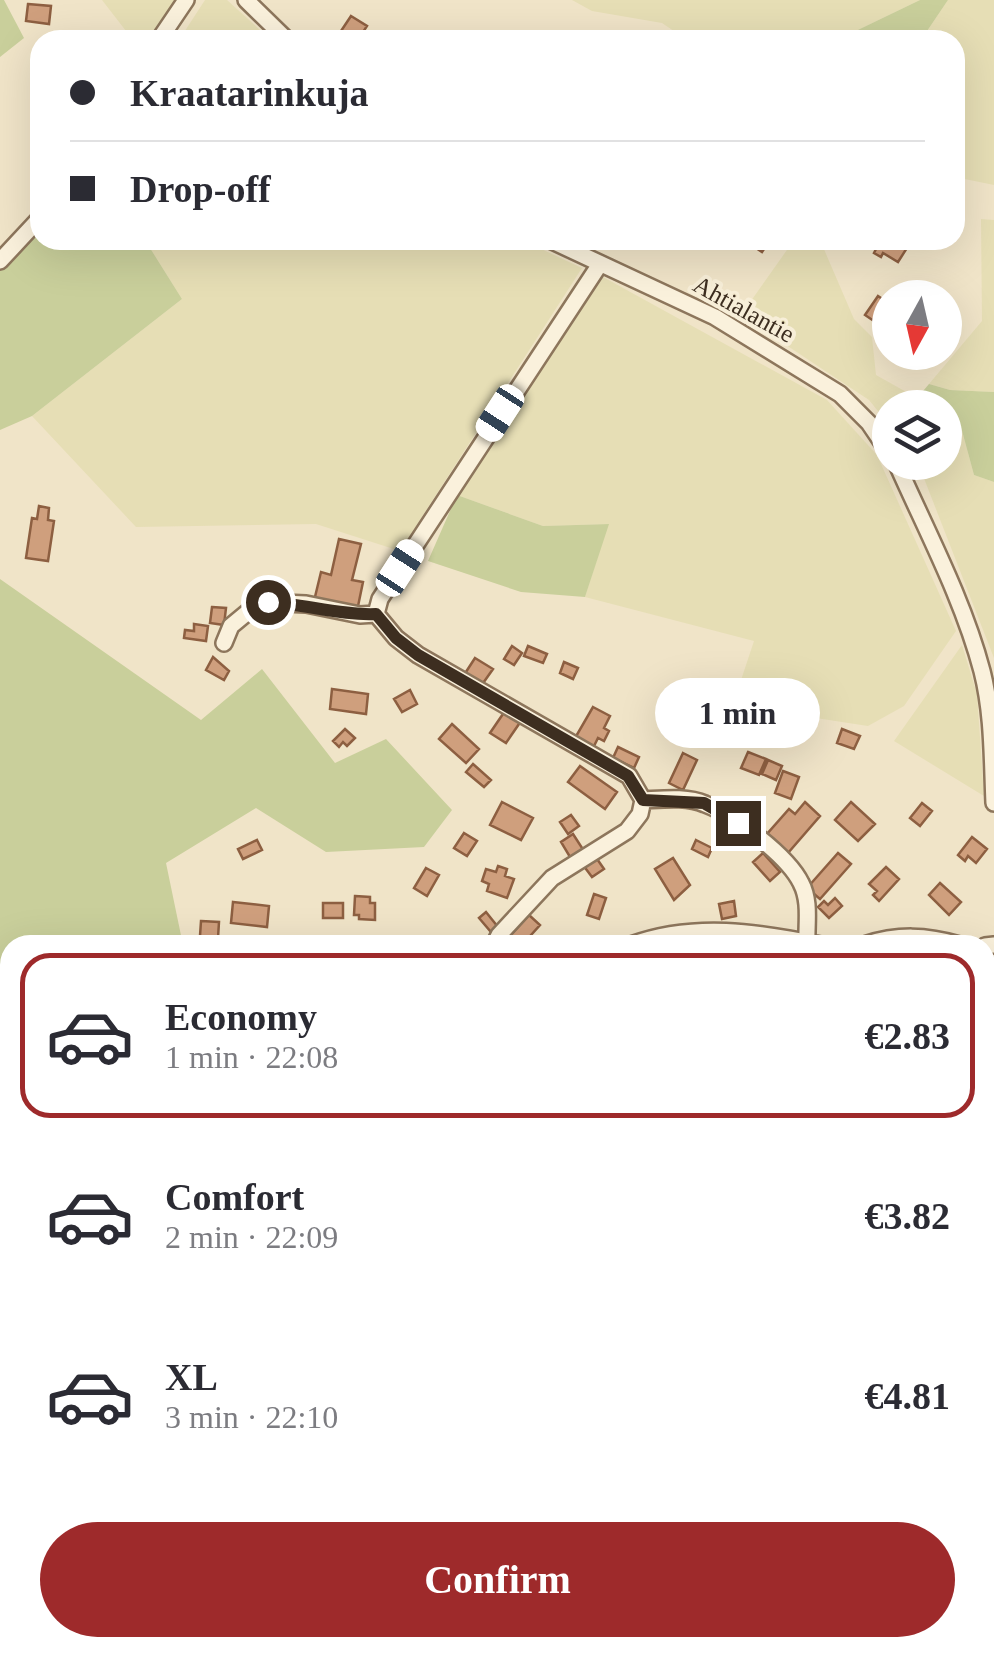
<!DOCTYPE html>
<meta charset="utf-8">
<style>
:root{--surface:#fff;--page:#f7f7f7;--text:#2b2b33;--muted:#7c7c81;--line:#e1e1e2;--accent:#9e2a2b}
body{margin:0;font-family:"Times New Roman",serif;background:var(--page);color:var(--text);height:100vh;display:flex;flex-direction:column;font-size:38px;white-space:nowrap}
*{box-sizing:border-box;margin:0}
p{font-size:32px;color:var(--muted)}
.icon{flex:none;width:55px;height:55px;fill:none;stroke:currentColor;stroke-width:2;stroke-linecap:round;stroke-linejoin:round}
.map{position:relative;flex:1;overflow:hidden}
.drawer{position:absolute;left:0px;top:935px;width:995px;height:722px;display:flex;flex-direction:column;background:var(--surface);border-radius:30px 30px 0 0;box-shadow:0 10px 40px #0002}
.drawer>*{flex:none}
.banner{position:absolute;left:30px;top:30px;width:935px;height:220px;border-radius:30px;box-shadow:0 10px 40px #0002;display:grid;align-content:center;height:220px;padding:0 40px;background:var(--surface)}
.needle{width:65px;rotate:188deg}
.buttons{position:absolute;left:872px;top:280px;display:grid;gap:20px}
.buttons a{display:grid;place-items:center;width:90px;height:90px;border-radius:50%;background:var(--surface);box-shadow:0 10px 40px #0002;font-size:50px}
.end{position:absolute;width:45px;height:45px;margin:-22px;border:12px solid #3d2e20;background:#fff;box-shadow:0 0 0 5px #fff}
.from{border-radius:50%}
.bubble{position:absolute;height:70px;border-radius:35px;background:var(--surface);box-shadow:0 10px 40px #0002;font-size:32px;font-weight:700;line-height:70px;text-align:center}
.car{position:absolute;width:30px;height:60px;margin:-30px -15px;border-radius:12px;box-shadow:0 0 8px 2px #0007;background:linear-gradient(#fff 24%,#345 0 40%,#fff 0 76%,#345 0 86%,#fff 0)}
.banner b{display:flex;align-items:center;gap:35px;height:95px;font-size:38px}
.banner b+b{border-top:2px solid var(--line)}
.banner i{width:25px;height:25px;background:var(--text)}
ul{padding:18px 0 0;list-style:none}
li{display:flex;align-items:center;gap:30px;height:165px;margin:0 20px 15px;padding:0 20px;border:5px solid transparent;border-radius:30px}
li div{flex:1}
li b{display:block;font-size:38px}
li em{font-style:normal;font-weight:700}
li.current{border-color:var(--accent)}
li>.icon{width:90px;height:90px;stroke-width:1.5}
.cta{display:flex;gap:20px;margin-top:auto;padding:20px 40px}
.cta a{flex:1;height:115px;border-radius:60px;background:var(--accent);color:#fff;font-size:40px;font-weight:700;line-height:115px;text-align:center}
.map>svg:first-child{display:block}
.farmland{fill:#e6deb5}
.green{fill:#c9cf9b}
.building{fill:#cf9f7d;stroke:#8d5f41;stroke-width:2.5}
.lines{fill:none;stroke-linecap:round;stroke-linejoin:round}
.minor-casing{stroke:#8d765c;stroke-width:20}
.minor{stroke:#faf1dc;stroke-width:15}
.route{stroke:#3d2e20;stroke-width:12}
.labels{text-anchor:middle;dominant-baseline:central;stroke-width:8;stroke-linejoin:round;paint-order:stroke}
.street-label{font-size:25px;fill:#3d2e20;stroke:#f7eed8}
</style>
<div class="map">
<svg width="994" height="1657" viewBox="0 0 994 1657">
<rect width="100%" height="100%" fill="#f0e4c8"/>
<!-- farmland -->
<path class="farmland" d="M 102,0 L 176,0 L 147,40 L 133,40 Z
M 205,0 L 227,0 L 271,40 L 179,40 Z
M 572,0 L 920,0 L 837,40 L 687,40 L 662,23 L 592,11 Z
M 948,0 L 994,0 L 994,185 L 955,177 L 955,40 L 921,40 Z
M 981,219 L 994,220 L 994,392 L 950,390 L 929,384 L 982,321 Z
M 145,240 L 522,240 L 582,268 L 400,551 L 316,524 L 136,527 L 32,416 L 182,299 Z
M 794,240 L 820,240 L 854,319 L 872,337 L 876,375 L 933,407 L 890,408 L 890,426 L 869,400 L 741,315 Z
M 603,277 L 827,400 L 877,455 L 956,631 L 904,706 L 868,726 L 757,709 L 734,701 L 754,641 L 585,597 L 608,524 L 543,526 L 457,495 Z
M 945,416 L 961,427 L 974,475 L 994,482 L 994,658 L 918,463 L 945,462 Z
M 962,645 L 977,694 L 984,796 L 894,741 Z"/>
<!-- green -->
<path class="green" d="M 0,0 L 4,0 L 24,38 L 0,57 Z
M 920,0 L 948,0 L 921,40 L 837,40 Z
M 40,207 L 40,240 L 145,240 L 182,299 L 32,416 L 0,430 L 0,264 Z
M 929,384 L 950,390 L 994,392 L 994,482 L 974,475 L 961,427 L 945,416 L 945,408 L 933,407 L 918,397 Z
M 457,495 L 543,526 L 609,524 L 585,597 L 521,592 L 428,561 Z
M 0,579 L 201,720 L 262,669 L 335,763 L 386,739 L 452,810 L 424,847 L 326,852 L 256,808 L 166,863 L 183,945 L 10,945 L 10,1011 L 0,999 Z
M 10,1241 L 10,1648 L 573,1648 L 582,1657 L 0,1657 L 0,1247 Z
M 985,1447 L 994,1455 L 994,1564 L 985,1568 Z
M 994,1594 L 994,1657 L 905,1657 L 899,1648 L 985,1648 L 985,1595 Z
M 606,1648 L 788,1648 L 778,1657 L 614,1657 Z"/>
<!-- building -->
<path class="building" d="M 28,4 L 51,6 L 49,24 L 26,21 Z
M 351,16 L 367,26 L 358,40 L 335,40 Z
M 744,240 L 743,240 L 770,240 L 762,252 Z
M 867,240 L 912,240 L 898,262 L 883,253 L 881,257 L 874,253 L 876,249 L 866,243 Z
M 878,296 L 890,304 L 890,332 L 865,315 Z
M 39,506 L 49,508 L 48,520 L 54,521 L 48,561 L 26,558 L 32,518 L 37,519 Z
M 339,539 L 361,544 L 352,580 L 363,582 L 357,611 L 314,601 L 321,572 L 331,575 Z
M 212,607 L 226,608 L 224,625 L 210,623 Z
M 194,624 L 208,626 L 206,641 L 184,638 L 185,630 L 194,631 Z
M 512,646 L 522,653 L 514,665 L 504,659 Z
M 528,646 L 547,654 L 543,663 L 524,656 Z
M 213,657 L 229,671 L 224,680 L 206,670 Z
M 475,658 L 493,669 L 481,686 L 464,675 Z
M 564,662 L 578,668 L 573,679 L 560,673 Z
M 332,689 L 368,694 L 366,714 L 330,709 Z
M 410,690 L 417,704 L 402,712 L 394,699 Z
M 675,701 L 690,709 L 685,718 L 670,711 Z
M 593,707 L 610,716 L 604,728 L 609,731 L 604,741 L 598,738 L 593,748 L 575,738 Z
M 505,711 L 521,721 L 506,743 L 490,733 Z
M 791,716 L 804,721 L 799,734 L 786,729 Z
M 452,724 L 479,749 L 466,763 L 439,739 Z
M 345,729 L 355,738 L 347,746 L 343,742 L 339,747 L 333,741 Z
M 842,729 L 860,736 L 854,749 L 837,743 Z
M 618,747 L 639,757 L 634,768 L 613,758 Z
M 748,752 L 766,759 L 759,775 L 741,768 Z
M 683,753 L 697,760 L 683,790 L 669,783 Z
M 768,760 L 782,766 L 776,780 L 762,774 Z
M 473,764 L 491,780 L 484,787 L 466,772 Z
M 580,766 L 617,792 L 605,809 L 568,782 Z
M 783,771 L 799,777 L 791,799 L 775,793 Z
M 502,802 L 533,818 L 521,840 L 490,825 Z
M 805,802 L 820,816 L 788,853 L 767,834 L 789,809 L 795,814 Z
M 851,802 L 875,824 L 858,841 L 835,820 Z
M 922,803 L 932,811 L 920,826 L 910,818 Z
M 571,815 L 579,826 L 568,834 L 560,822 Z
M 464,833 L 477,841 L 467,856 L 454,848 Z
M 573,834 L 586,854 L 573,862 L 561,842 Z
M 972,837 L 987,849 L 976,863 L 968,856 L 965,861 L 958,855 Z
M 257,840 L 262,850 L 243,859 L 238,849 Z
M 696,840 L 712,848 L 708,857 L 692,849 Z
M 763,853 L 780,872 L 770,881 L 753,862 Z
M 838,853 L 851,864 L 820,899 L 807,888 Z
M 595,856 L 604,869 L 592,877 L 583,865 Z
M 673,858 L 690,885 L 674,900 L 655,869 Z
M 498,866 L 507,869 L 505,876 L 514,879 L 507,898 L 487,891 L 489,884 L 482,881 L 486,869 L 496,872 Z
M 886,867 L 899,879 L 879,901 L 873,895 L 877,891 L 869,884 Z
M 426,868 L 439,875 L 427,896 L 414,888 Z
M 940,883 L 961,902 L 949,915 L 929,895 Z
M 594,894 L 606,898 L 599,919 L 587,915 Z
M 355,896 L 370,897 L 370,903 L 375,903 L 375,920 L 359,919 L 359,915 L 354,915 Z
M 835,898 L 842,906 L 829,918 L 818,907 L 824,901 L 828,905 Z
M 734,901 L 736,916 L 722,919 L 719,904 Z
M 233,902 L 269,906 L 267,927 L 231,923 Z
M 323,903 L 343,903 L 343,918 L 323,918 Z
M 486,912 L 498,927 L 491,932 L 479,918 Z
M 529,915 L 540,925 L 522,945 L 516,945 L 508,938 Z
M 201,921 L 219,922 L 218,938 L 200,936 Z"/>
<g class="lines">
<defs>
<path id="minor" d="M 246,0 L 287,40
M 159,40 L 186,0
M 550,240 L 715,317 L 840,394 L 869,423 L 890,454
M 0,261 L 40,218
M 896,462 C 926,530 963,599 982,671 C 993,714 992,759 994,803
M 376,614 L 380,599 L 600,264
M 224,643 L 231,626 L 260,602 L 306,604 L 360,615 L 376,614 L 396,638 L 418,655 L 629,776 L 643,800 L 640,814 L 627,831 L 552,878 L 499,935 L 494,945
M 643,800 C 663,799 687,796 705,804 C 734,815 788,856 801,883 C 811,902 806,924 807,945
M 631,945 C 694,922 758,932 821,945
M 864,945 C 898,934 926,935 960,945
M 985,946 L 994,945
M 0,1116 L 10,1107
M 0,1430 L 10,1429
M 985,1580 L 994,1577
M 589,1648 L 597,1657
M 798,1657 L 806,1648"/>
</defs>
<!-- minor casing -->
<use href="#minor" class="minor-casing"/>
<!-- minor -->
<use href="#minor" class="minor"/>
</g>
<g class="lines">
<!-- route -->
<path class="route" d="M 268,602 C 303,604 345,616 376,614 L 396,638 L 418,655 L 628,776 L 643,800 L 704,803 L 738,823"/>
</g>
<g class="labels">
<!-- street labels -->
<g class="street-label">
<text transform="translate(744 309) rotate(29)">Ahtialantie</text>
</g>
</g>
</svg>
<div class="buttons">
<a><svg class="needle" viewBox="-14 -14 28 28"><path d="M0-13l5 13h-10z" fill="#e53935"/><path d="M0 13l5-13h-10z" fill="#7c7c81"/></svg></a>
<a><svg class="icon" aria-label="layers" viewBox="0 0 24 24"><path d="M12 4l9 5-9 5-9-5zM3 14l9 5 9-5"/></svg></a>
</div>
<i class="end from" style="left:268px;top:602px"></i>
<i class="end" style="left:738px;top:823px"></i>
<div class="bubble" style="left:655px;top:678px;width:165px">1 min</div>
<i class="car" style="left:500px;top:413px;rotate:213deg"></i>
<i class="car" style="left:400px;top:568px;rotate:33deg"></i>
<div class="banner">
<b><i class="from"></i>Kraatarinkuja</b>
<b><i></i>Drop-off</b>
</div>
<section class="drawer">
<ul>
<li class="current"><svg class="icon" aria-label="car" viewBox="0 0 24 24"><path d="M5 17H2v-5l4-1 3-4h7l3 4 3 1v5h-3M9 17h6M6 11h13"/><circle cx="7" cy="17" r="2"/><circle cx="17" cy="17" r="2"/></svg><div><b>Economy</b><p>1 min · 22:08</p></div><em>€2.83</em></li>
<li><svg class="icon" aria-label="car" viewBox="0 0 24 24"><path d="M5 17H2v-5l4-1 3-4h7l3 4 3 1v5h-3M9 17h6M6 11h13"/><circle cx="7" cy="17" r="2"/><circle cx="17" cy="17" r="2"/></svg><div><b>Comfort</b><p>2 min · 22:09</p></div><em>€3.82</em></li>
<li><svg class="icon" aria-label="car" viewBox="0 0 24 24"><path d="M5 17H2v-5l4-1 3-4h7l3 4 3 1v5h-3M9 17h6M6 11h13"/><circle cx="7" cy="17" r="2"/><circle cx="17" cy="17" r="2"/></svg><div><b>XL</b><p>3 min · 22:10</p></div><em>€4.81</em></li>
</ul>
<div class="cta"><a>Confirm</a></div>
</section>
</div>
